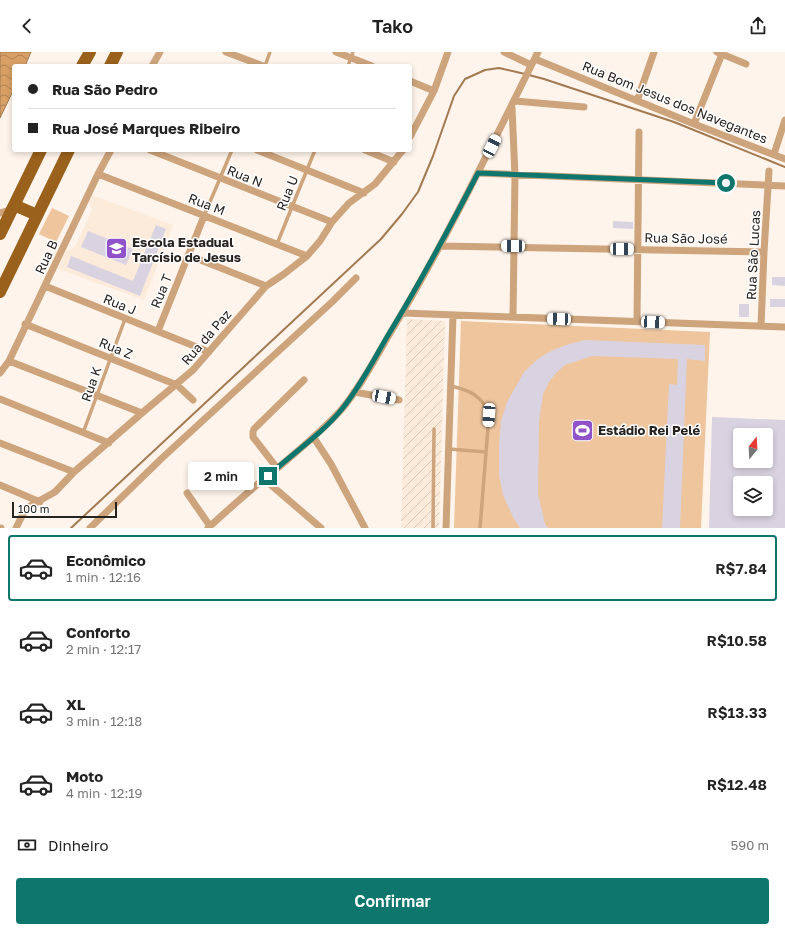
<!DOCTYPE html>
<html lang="pt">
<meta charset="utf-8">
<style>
:root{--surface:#fff;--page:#f2f2f2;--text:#222;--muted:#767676;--line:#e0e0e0;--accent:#0f766e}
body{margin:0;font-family:"Golos Text",sans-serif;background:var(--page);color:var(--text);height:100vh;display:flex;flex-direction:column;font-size:15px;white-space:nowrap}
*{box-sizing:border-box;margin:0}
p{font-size:13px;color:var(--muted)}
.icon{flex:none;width:22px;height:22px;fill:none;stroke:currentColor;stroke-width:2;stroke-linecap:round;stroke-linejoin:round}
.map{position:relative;height:476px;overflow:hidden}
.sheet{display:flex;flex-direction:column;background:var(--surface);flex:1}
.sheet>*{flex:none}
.top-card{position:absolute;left:12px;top:12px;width:400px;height:88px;border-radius:4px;box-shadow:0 2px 6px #0003;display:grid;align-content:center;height:88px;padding:0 16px;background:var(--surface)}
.needle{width:26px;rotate:18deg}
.fabs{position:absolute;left:733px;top:376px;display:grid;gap:8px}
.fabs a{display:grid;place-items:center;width:40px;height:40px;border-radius:4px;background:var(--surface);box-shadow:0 2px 6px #0003;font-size:20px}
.scale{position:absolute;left:12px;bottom:10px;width:105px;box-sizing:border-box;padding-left:4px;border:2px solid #26221e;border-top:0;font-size:11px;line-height:14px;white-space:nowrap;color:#26221e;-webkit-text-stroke:3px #fff;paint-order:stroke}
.end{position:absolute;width:18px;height:18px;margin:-9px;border:5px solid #0f766e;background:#fff;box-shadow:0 0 0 2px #fff}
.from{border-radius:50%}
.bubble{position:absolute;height:28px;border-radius:4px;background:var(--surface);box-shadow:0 2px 6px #0003;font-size:13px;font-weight:600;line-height:28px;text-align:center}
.car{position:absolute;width:12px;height:24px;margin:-12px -6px;border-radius:5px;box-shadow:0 0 3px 1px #0007;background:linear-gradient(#fff 24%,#345 0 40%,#fff 0 76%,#345 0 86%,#fff 0)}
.top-card b{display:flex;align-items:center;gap:14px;height:38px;font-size:15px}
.top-card b+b{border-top:1px solid var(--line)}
.top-card i{width:10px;height:10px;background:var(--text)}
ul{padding:7px 0 0;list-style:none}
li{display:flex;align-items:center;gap:12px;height:66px;margin:0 8px 6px;padding:0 8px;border:2px solid transparent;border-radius:4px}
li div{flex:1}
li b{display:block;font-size:15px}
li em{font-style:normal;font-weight:600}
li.on{border-color:var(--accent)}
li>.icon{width:36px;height:36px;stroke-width:1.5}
.pay{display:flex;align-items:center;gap:10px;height:44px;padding:0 16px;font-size:15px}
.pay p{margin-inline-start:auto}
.cta{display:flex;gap:8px;margin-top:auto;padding:8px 16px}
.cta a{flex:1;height:46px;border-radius:4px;background:var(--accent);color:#fff;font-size:16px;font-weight:600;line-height:46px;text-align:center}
header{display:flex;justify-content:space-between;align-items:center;height:52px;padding:0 16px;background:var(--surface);font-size:18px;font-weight:600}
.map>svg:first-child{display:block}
.built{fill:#fcebda}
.industrial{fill:url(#industrial-furrows)}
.park{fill:#eec59d}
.water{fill:url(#water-waves);stroke:#a37a50}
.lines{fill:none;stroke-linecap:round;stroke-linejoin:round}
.stream{stroke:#a37a50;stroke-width:2}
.building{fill:#d9d3e1;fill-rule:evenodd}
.lane{stroke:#cda47c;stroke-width:3.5}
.street{stroke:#cda47c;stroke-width:7}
.primary{stroke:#9a611c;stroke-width:12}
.route{stroke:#0f766e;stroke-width:5}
.labels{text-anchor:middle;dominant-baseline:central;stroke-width:3;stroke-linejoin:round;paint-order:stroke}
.street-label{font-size:13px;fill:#26221e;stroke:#fff}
.poi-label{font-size:13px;font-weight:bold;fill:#26221e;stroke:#fff;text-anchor:start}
</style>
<header><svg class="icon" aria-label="back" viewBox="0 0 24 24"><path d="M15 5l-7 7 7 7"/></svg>Tako<svg class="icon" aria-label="share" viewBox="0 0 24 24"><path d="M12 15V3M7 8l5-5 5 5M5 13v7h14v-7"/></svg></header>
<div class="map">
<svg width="785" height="476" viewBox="0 0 785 476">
<defs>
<pattern id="industrial-furrows" width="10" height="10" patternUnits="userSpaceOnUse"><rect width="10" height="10" fill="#fcebda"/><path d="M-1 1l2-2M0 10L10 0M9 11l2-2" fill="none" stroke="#d8c9bb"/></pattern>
<pattern id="water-waves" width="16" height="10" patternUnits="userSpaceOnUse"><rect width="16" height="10" fill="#d89f66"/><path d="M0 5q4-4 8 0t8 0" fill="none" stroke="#af8153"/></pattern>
</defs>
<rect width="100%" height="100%" fill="#fef4eb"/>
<!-- built -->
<path class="built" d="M 92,143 L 173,173 L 144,248 L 58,217 L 66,199 L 75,195 L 92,158 L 89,150 Z"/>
<!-- industrial -->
<path class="industrial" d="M 407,267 L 445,269 L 439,476 L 401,476 Z"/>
<!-- park -->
<path class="park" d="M 52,156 L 69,164 L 56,190 L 39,182 Z
M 461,269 L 710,280 L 701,476 L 454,476 Z"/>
<!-- water -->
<path class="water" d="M 0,0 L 31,0 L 25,14 L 14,14 L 14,37 L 0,66 Z"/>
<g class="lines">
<!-- stream -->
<path class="stream" d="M 529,23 L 544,27 L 674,70 L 785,115
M 71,476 L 381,187 L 402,162 L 418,140 L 433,104 L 454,44 L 465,27 L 485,18 L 499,16 L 525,22"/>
</g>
<!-- building -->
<path class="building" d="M 613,169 L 633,170 L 633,177 L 613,176 Z
M 156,173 L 166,177 L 140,244 L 67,215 L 71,204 L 133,229 Z
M 88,179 L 133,197 L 126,213 L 81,195 Z
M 772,225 L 785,225 L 785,234 L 772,233 Z
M 770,247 L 785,247 L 785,255 L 770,255 Z
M 739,252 L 749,252 L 749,265 L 739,265 Z
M 585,288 L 705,293 L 705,309 L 687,307 L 680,476 L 662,476 L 669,332 L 677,333 L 678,307 L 592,304 L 565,313 L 557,320 L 549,330 L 543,342 L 539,370 L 538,442 L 545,472 L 548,476 L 520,476 L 513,465 L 503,443 L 499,422 L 499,393 L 501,369 L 507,350 L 524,320 L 539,306 L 553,298 L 569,292 Z
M 712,365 L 785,368 L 785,476 L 709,476 ZM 740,383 L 766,383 L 766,409 L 740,409 ZM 740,431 L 766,431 L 766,457 L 740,457 Z"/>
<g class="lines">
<!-- lane -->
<path class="lane" d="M 265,14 L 270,0
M 348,14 L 353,0
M 204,164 L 232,98
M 277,192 L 315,98
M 451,334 C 469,338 483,344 489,363 L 480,476
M 83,381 L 125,267
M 449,397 L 486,400
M 433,476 L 434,377"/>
<!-- street -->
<path class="street" d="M 226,0 L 263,14
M 336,0 L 372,14
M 504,0 L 531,13
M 717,0 L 746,12
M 535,7 L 694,72 L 785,107
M 152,14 L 160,0
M 410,29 L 434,39
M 515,49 L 584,55
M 637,49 L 654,0
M 512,56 L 515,123 L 513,265
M 694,72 L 722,2
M 410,85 L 434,39 L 448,0
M 150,98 L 332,170
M 257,98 L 364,141
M 365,98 L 394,110
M 774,102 L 785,68
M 478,121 L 785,134
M 98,122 L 307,204
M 0,161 L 11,158
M 440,194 L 764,200
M 188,203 L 266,234
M 45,234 L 209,300
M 402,261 L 785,275
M 637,269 L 639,80
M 25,272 L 177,333 L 193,348
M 761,274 L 764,200 L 769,119
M 158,279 L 204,164
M 9,309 L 142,361
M 0,321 L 9,309 L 98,122 L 111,98
M 354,340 L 399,348
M 0,347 L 109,391
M 314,386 L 331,412 L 365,476
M 0,391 L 74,420
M 277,416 L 253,385 L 253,380 L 254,377 L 304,328
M 264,427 L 321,476
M 0,433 L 40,450
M 187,441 L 210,474
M 0,476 L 1,476
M 16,476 L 24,460 L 30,454 L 55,440 L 74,420 L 142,361 L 193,318 L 266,234 L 284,222 L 307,204 L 320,189 L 332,170 L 349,151 L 375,132 L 403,98
M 90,476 L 161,407 L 332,250 L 356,226
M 208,476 C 231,455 254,434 279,415 C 301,396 322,379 341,358 C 362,333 378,301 395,273 C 448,185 492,92 538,0
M 446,476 L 453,263"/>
<!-- primary -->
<path class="primary" d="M 82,14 L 90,0
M 110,14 L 117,0
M 14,153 L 37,163
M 0,182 L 41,98
M 0,240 L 69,98"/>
</g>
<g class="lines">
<!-- route -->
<path class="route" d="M 268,424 C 293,401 321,383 342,357 C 360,335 373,309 387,285 C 420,231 449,177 478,121 L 726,131"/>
</g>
<!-- icons -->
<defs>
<symbol id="school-square" viewBox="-11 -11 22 22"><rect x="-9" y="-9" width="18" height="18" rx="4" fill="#9052c8" stroke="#fff"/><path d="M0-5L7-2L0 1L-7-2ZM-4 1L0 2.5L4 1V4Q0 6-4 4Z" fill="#fff"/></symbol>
<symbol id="stadium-square" viewBox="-11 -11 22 22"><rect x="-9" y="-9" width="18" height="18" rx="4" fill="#9052c8" stroke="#fff"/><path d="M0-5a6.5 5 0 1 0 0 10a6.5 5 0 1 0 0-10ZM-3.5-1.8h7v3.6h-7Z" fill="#fff"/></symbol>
</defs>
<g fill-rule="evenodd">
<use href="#school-square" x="104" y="184" width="25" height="25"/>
<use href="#stadium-square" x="570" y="366" width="25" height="25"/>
</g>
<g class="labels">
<!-- street labels -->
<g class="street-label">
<text transform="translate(675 50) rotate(22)">Rua Bom Jesus dos Navegantes</text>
<text transform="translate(245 124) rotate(22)">Rua N</text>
<text transform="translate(287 141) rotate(-68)">Rua U</text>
<text transform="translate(207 152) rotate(21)">Rua M</text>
<text transform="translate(686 186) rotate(1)">Rua São José</text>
<text transform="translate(753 203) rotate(-87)">Rua São Lucas</text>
<text transform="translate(46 205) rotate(-65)">Rua B</text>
<text transform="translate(161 239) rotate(-68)">Rua T</text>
<text transform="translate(120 252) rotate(22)">Rua J</text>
<text transform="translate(206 285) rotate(-49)">Rua da Paz</text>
<text transform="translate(116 296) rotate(22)">Rua Z</text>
<text transform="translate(91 332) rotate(-71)">Rua K</text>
</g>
<!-- poi labels -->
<g class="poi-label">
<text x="132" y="190">Escola Estadual<tspan x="132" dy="15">Tarcísio de Jesus</tspan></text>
<text x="598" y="378">Estádio Rei Pelé</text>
</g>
</g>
</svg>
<div class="fabs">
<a><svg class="needle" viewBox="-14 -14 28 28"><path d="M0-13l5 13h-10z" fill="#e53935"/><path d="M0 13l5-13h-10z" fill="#767676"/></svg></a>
<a><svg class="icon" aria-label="layers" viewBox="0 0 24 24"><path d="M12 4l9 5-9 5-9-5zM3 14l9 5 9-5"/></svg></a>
</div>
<div class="scale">100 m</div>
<i class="end from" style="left:726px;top:131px"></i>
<i class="end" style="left:268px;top:424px"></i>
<div class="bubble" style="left:188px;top:410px;width:66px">2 min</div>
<i class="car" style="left:492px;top:94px;rotate:27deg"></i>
<i class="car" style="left:513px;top:194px;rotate:271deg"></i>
<i class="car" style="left:622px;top:197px;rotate:91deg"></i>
<i class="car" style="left:559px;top:267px;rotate:272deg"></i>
<i class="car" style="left:653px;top:270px;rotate:93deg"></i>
<i class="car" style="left:384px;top:345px;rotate:101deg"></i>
<i class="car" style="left:489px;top:363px;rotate:184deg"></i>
<div class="top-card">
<b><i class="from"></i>Rua São Pedro</b>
<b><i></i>Rua José Marques Ribeiro</b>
</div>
</div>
<section class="sheet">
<ul>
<li class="on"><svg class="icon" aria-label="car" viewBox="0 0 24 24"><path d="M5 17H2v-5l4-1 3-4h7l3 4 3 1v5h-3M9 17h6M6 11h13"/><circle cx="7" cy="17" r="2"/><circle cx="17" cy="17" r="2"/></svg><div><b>Econômico</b><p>1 min · 12:16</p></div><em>R$7.84</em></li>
<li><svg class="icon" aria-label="car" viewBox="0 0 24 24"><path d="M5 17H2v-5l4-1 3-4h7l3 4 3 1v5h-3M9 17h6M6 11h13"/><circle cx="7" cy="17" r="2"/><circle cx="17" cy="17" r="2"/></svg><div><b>Conforto</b><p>2 min · 12:17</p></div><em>R$10.58</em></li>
<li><svg class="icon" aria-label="car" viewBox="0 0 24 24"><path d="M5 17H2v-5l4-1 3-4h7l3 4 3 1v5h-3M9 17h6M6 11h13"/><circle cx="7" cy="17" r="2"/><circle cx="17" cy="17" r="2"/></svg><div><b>XL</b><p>3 min · 12:18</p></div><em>R$13.33</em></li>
<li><svg class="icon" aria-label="car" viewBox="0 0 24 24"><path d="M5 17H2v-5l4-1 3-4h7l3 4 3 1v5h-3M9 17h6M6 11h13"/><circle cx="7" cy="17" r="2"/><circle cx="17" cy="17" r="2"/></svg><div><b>Moto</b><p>4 min · 12:19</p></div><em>R$12.48</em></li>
</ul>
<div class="pay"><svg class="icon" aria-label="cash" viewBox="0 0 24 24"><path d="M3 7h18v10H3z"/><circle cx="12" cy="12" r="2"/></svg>Dinheiro<p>590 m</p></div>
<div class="cta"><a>Confirmar</a></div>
</section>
